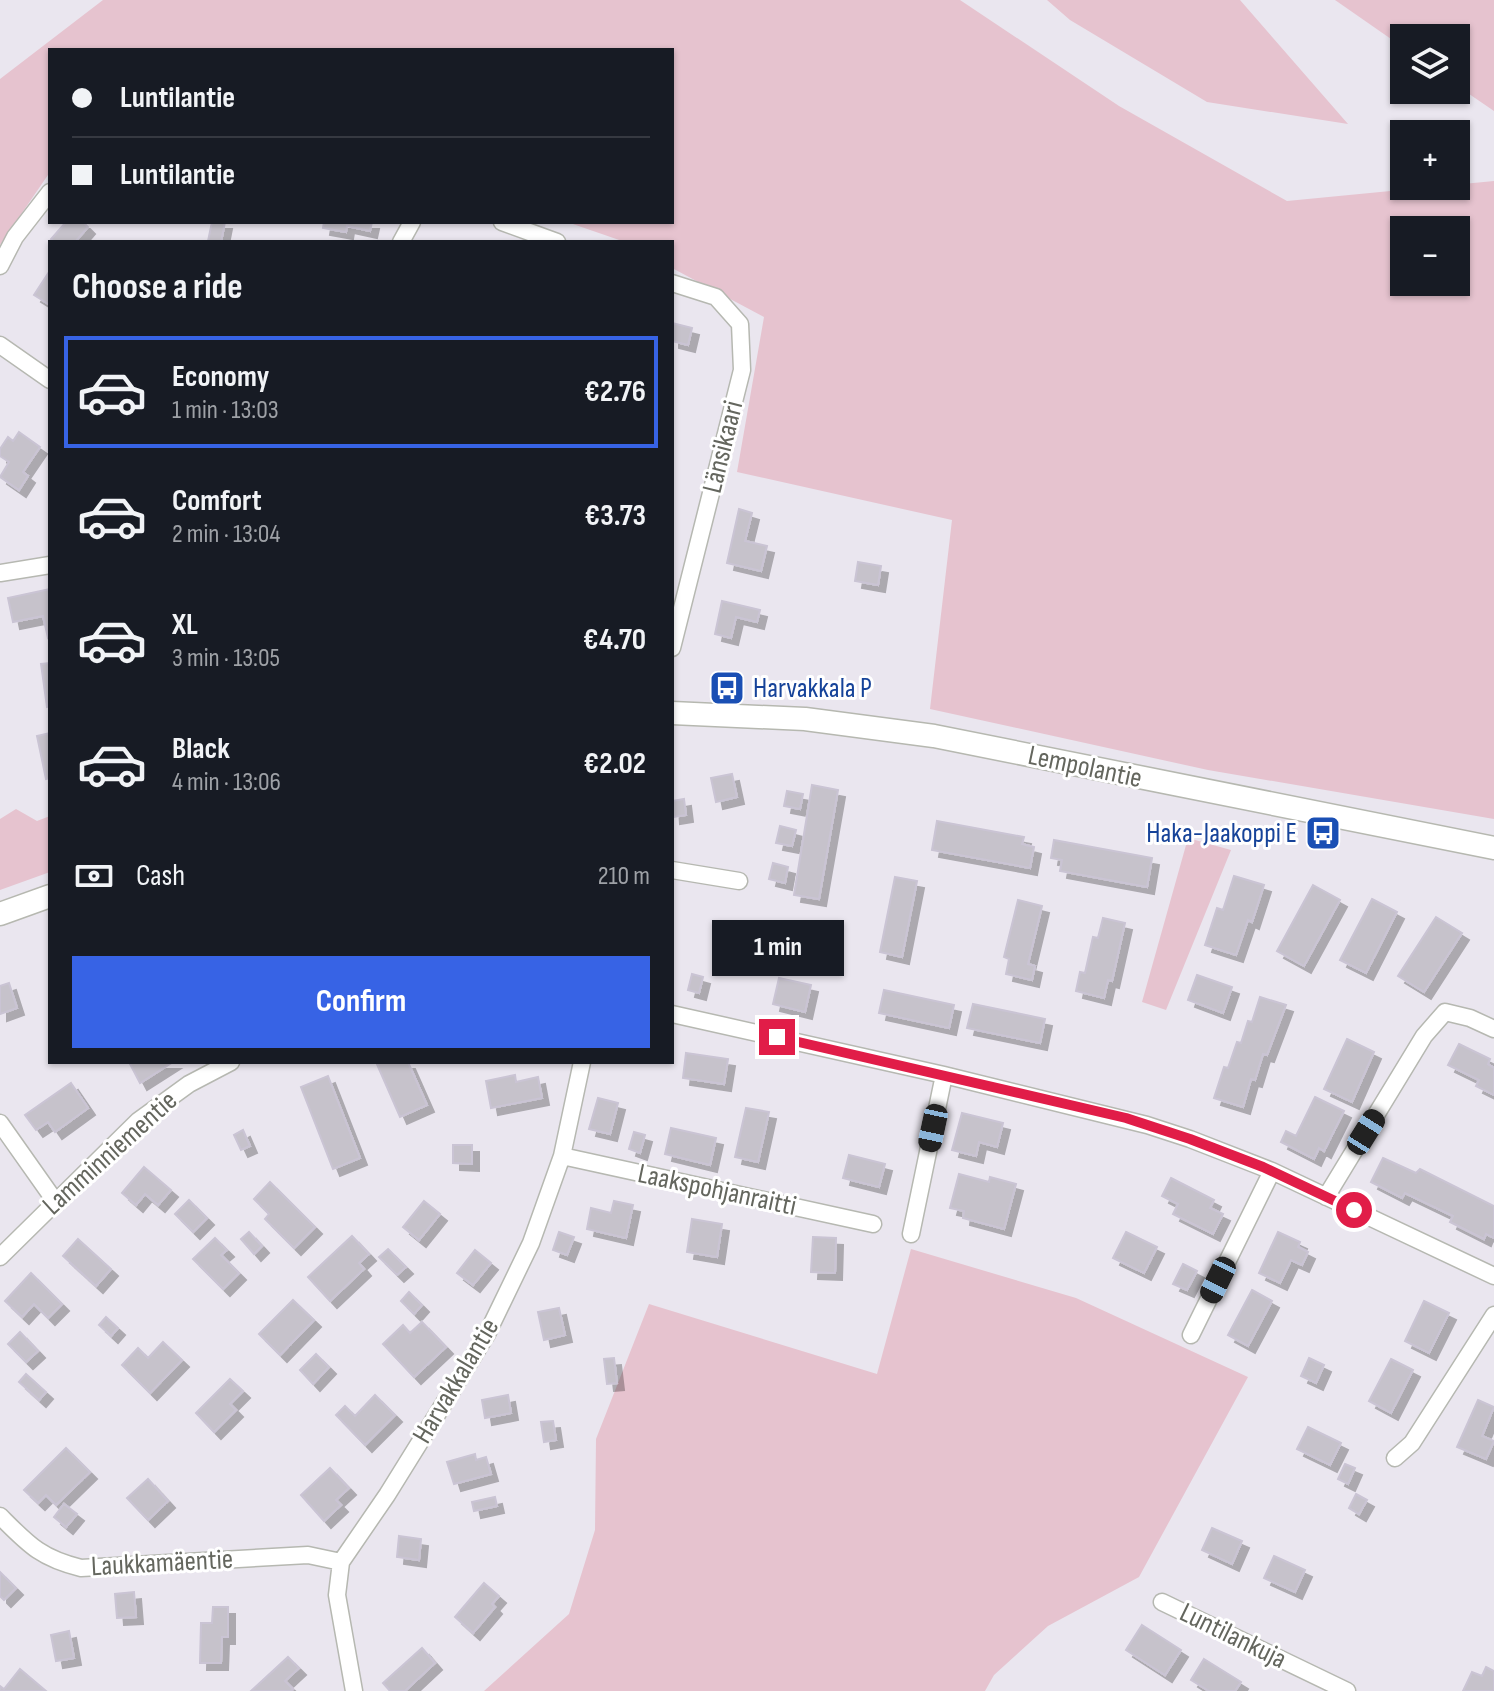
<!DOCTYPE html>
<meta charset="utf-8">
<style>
:root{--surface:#171b24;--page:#20242c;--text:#f1f3f6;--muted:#9ea1a6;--line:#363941;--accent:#3763e5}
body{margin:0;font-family:"Sofia Sans Condensed",sans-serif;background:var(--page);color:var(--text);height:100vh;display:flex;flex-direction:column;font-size:30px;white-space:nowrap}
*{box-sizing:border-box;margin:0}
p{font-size:26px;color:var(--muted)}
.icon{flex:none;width:44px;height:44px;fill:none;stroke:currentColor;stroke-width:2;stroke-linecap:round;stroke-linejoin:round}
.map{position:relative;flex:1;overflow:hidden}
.details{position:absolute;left:48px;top:240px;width:626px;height:824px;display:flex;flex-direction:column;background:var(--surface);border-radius:0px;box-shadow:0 2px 6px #0004}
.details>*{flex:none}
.hud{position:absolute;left:48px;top:48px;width:626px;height:176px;border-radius:0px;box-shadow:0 2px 6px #0004;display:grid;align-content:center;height:176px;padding:0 24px;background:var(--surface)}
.buttons{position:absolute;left:1390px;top:24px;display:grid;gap:16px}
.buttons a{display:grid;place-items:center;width:80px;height:80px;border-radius:0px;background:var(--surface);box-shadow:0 2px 6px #0004;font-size:40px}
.end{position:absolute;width:36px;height:36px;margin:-18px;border:10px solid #e11d48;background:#fff;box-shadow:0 0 0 4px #fff}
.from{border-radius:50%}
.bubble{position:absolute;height:56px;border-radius:0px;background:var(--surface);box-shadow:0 2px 6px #0004;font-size:26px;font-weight:700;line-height:56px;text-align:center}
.car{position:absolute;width:24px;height:48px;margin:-24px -12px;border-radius:10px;box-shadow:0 0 6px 2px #0007;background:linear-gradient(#222 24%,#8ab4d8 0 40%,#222 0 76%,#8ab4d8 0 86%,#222 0)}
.hud b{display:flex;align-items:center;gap:28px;height:76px;font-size:30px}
.hud b+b{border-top:2px solid var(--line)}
.hud i{width:20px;height:20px;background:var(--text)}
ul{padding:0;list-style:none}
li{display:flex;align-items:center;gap:24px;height:112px;margin:0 16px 12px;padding:0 8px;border:4px solid transparent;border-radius:0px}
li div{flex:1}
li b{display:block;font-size:30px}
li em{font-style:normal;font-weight:700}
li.current{border-color:var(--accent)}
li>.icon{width:72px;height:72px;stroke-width:1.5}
h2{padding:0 24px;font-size:36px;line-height:96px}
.pay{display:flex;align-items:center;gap:20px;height:88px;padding:0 24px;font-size:30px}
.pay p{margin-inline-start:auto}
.action{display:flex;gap:16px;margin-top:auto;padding:16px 24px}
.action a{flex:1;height:92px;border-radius:0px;background:var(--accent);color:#fff;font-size:32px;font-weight:700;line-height:92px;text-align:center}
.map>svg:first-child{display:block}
.green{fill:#e6c3cf;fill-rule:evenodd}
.building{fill:#c6c2cb;stroke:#cac4d4;stroke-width:2;filter:url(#shadow)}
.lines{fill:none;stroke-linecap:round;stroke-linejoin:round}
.street-casing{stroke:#b6b8b1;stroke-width:19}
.secondary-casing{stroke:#b6b8b0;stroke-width:25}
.street{stroke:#fff;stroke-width:16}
.secondary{stroke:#fff;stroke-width:22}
.route{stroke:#e11d48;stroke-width:10}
.labels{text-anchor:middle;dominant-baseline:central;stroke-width:6;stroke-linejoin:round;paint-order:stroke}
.street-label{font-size:28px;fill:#64665e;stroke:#fff}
.transit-label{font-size:28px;fill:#164399;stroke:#fff;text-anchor:start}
</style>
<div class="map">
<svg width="1494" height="1691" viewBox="0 0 1494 1691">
<defs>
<filter id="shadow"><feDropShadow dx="7" dy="7" stdDeviation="0" flood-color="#0004"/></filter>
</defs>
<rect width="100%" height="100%" fill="#eae6ef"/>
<!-- green -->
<path class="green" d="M 103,0 L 960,0 L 1119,106 L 1287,201 L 1494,181 L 1494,819 L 1208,770 L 930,709 L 952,520 L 737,472 L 764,317 L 672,268 L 672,242 L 625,242 L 567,222 L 672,222 L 672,50 L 50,50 L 50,172 L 0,245 L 0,79 ZM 1404,230 L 1456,230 L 1456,282 L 1404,282 Z
M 1047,0 L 1240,0 L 1348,124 L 1207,102 L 1070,20 Z
M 1335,0 L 1494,0 L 1494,111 L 1456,85 L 1456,38 L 1404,38 L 1404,48 Z
M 16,809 L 37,821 L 50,816 L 50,872 L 0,890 L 0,819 Z
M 1188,838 L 1231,850 L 1166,1010 L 1142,1002 Z
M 911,1249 L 1076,1298 L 1248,1377 L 1139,1577 L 1048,1626 L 994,1675 L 985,1691 L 484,1691 L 569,1614 L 595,1530 L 596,1439 L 649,1304 L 877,1374 Z"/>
<!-- building -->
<path class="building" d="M 66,222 L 83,222 L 88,227 L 75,242 L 55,242 L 51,239 Z
M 212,222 L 225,222 L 221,242 L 208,241 Z
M 324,222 L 372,222 L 370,231 L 347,226 L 346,232 L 323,228 Z
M 49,272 L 50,272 L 50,305 L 34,295 Z
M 672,323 L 692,328 L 688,345 L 672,341 Z
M 19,432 L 40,447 L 23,472 L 28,476 L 19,490 L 0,477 L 9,462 L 0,456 L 0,449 L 8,437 L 13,441 Z
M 739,509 L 752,513 L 745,541 L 767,546 L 761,571 L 727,563 Z
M 858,562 L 881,566 L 878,585 L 855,581 Z
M 50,589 L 50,637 L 48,638 L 43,616 L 13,622 L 8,598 Z
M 722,601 L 760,610 L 757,622 L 736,617 L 731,638 L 715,634 Z
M 50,663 L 50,706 L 47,707 L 41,664 Z
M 50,733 L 50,778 L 46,779 L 37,736 Z
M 732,774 L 737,797 L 716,802 L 711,778 Z
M 812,785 L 838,790 L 819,899 L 794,895 Z
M 787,791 L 803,794 L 800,809 L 784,806 Z
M 684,799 L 686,815 L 673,817 L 672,801 Z
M 937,821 L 1024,837 L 1022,844 L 1034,847 L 1030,868 L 932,850 Z
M 780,826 L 796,830 L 792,846 L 776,843 Z
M 1054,840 L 1152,858 L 1147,887 L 1060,871 L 1062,860 L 1051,858 Z
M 773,863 L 788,867 L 785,883 L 769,879 Z
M 1234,876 L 1264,885 L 1252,922 L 1248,920 L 1236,955 L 1205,945 L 1217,908 L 1223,910 Z
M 895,877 L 917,881 L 902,957 L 880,952 Z
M 1313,885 L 1340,900 L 1304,966 L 1277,951 Z
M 1372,899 L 1397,912 L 1366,973 L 1340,960 Z
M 1018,900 L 1042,906 L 1028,964 L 1035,966 L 1032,980 L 1006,974 L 1009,959 L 1004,957 Z
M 1436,917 L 1462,933 L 1424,992 L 1398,976 Z
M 1103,918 L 1125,923 L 1112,981 L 1108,980 L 1104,998 L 1076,991 L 1080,972 L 1085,973 L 1093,937 L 1098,938 Z
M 692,974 L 703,977 L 699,993 L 688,990 Z
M 1197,975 L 1232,987 L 1223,1013 L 1188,1000 Z
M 779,978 L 811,985 L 805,1012 L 773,1004 Z
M 9,983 L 17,1008 L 0,1014 L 0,986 Z
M 884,990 L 954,1005 L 949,1028 L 879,1013 Z
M 1260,997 L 1286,1005 L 1267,1055 L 1263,1054 L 1255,1080 L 1251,1079 L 1243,1107 L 1214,1098 L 1224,1067 L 1228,1068 L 1237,1042 L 1241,1043 L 1248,1021 L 1252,1022 Z
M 973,1004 L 1045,1019 L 1040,1043 L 967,1028 Z
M 1347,1039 L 1374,1052 L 1352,1102 L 1324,1089 Z
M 1459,1044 L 1490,1059 L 1488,1064 L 1494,1068 L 1494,1095 L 1476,1086 L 1479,1080 L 1448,1065 Z
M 686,1053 L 728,1059 L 724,1084 L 683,1078 Z
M 129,1062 L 173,1062 L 140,1083 Z
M 376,1062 L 408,1062 L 427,1105 L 400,1117 Z
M 515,1075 L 516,1082 L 538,1077 L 542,1098 L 491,1108 L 486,1081 Z
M 328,1076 L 360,1158 L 333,1169 L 301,1087 Z
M 71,1083 L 88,1108 L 55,1132 L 48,1122 L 36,1130 L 25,1115 Z
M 1315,1097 L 1344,1111 L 1324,1151 L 1319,1148 L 1314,1159 L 1281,1142 L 1286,1131 L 1296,1136 Z
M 598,1098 L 618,1103 L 610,1134 L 589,1129 Z
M 746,1108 L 769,1112 L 758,1162 L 735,1157 Z
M 962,1113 L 1003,1123 L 997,1147 L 979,1142 L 976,1156 L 952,1150 Z
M 671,1128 L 716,1138 L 710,1165 L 665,1154 Z
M 243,1130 L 250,1146 L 241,1150 L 234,1135 Z
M 634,1132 L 645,1135 L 640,1153 L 629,1149 Z
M 453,1145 L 472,1145 L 472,1164 L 453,1163 Z
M 849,1155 L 885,1164 L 879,1187 L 843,1178 Z
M 1383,1158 L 1416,1173 L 1420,1169 L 1494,1206 L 1494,1238 L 1486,1234 L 1484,1239 L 1450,1222 L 1453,1216 L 1405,1193 L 1402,1198 L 1371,1182 Z
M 144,1167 L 171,1190 L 158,1205 L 145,1194 L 136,1205 L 122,1193 Z
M 959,1174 L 989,1182 L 990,1177 L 1016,1184 L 1004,1229 L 963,1218 L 964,1211 L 950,1208 Z
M 1171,1178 L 1214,1200 L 1210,1208 L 1223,1214 L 1213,1234 L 1173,1214 L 1178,1204 L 1162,1196 Z
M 270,1182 L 315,1227 L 294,1248 L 265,1219 L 269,1214 L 254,1199 Z
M 189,1200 L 207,1218 L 193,1232 L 175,1214 Z
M 424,1201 L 440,1214 L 419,1240 L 403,1227 Z
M 614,1201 L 633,1205 L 626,1238 L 587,1229 L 591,1208 L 611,1213 Z
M 692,1219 L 722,1224 L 717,1257 L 687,1252 Z
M 249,1232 L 262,1246 L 254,1254 L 241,1239 Z
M 559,1232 L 574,1237 L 567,1255 L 553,1250 Z
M 1126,1232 L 1157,1247 L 1144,1273 L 1113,1258 Z
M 1278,1232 L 1300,1242 L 1298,1247 L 1308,1252 L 1302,1265 L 1291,1260 L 1280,1283 L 1259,1273 Z
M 352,1236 L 369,1254 L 359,1263 L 364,1269 L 330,1301 L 308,1277 Z
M 813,1237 L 836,1238 L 835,1273 L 811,1272 Z
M 215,1238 L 227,1250 L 221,1255 L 239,1273 L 223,1289 L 193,1259 Z
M 78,1239 L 111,1269 L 96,1286 L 63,1256 Z
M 388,1249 L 406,1267 L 397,1275 L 379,1257 Z
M 475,1250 L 491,1263 L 473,1285 L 457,1273 Z
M 1183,1264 L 1197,1271 L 1187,1290 L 1173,1284 Z
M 31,1273 L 62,1304 L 48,1318 L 34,1304 L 22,1317 L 5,1301 Z
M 1252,1290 L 1272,1301 L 1248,1346 L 1228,1335 Z
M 409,1292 L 422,1305 L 414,1314 L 401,1301 Z
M 293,1300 L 314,1320 L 280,1355 L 259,1334 Z
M 1424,1301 L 1449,1313 L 1429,1353 L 1405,1341 Z
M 559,1308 L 565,1335 L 544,1340 L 538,1312 Z
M 106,1317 L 118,1328 L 111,1336 L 99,1325 Z
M 422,1322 L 446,1347 L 414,1377 L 383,1344 L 403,1325 L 410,1333 Z
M 20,1332 L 38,1351 L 26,1362 L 8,1344 Z
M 163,1342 L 182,1360 L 150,1393 L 122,1365 L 138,1348 L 148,1358 Z
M 316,1354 L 329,1367 L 313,1384 L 300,1370 Z
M 614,1358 L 617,1383 L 607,1384 L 604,1359 Z
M 1309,1358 L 1324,1365 L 1316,1383 L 1301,1376 Z
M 1391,1359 L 1413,1370 L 1391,1413 L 1369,1401 Z
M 26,1374 L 46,1392 L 39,1400 L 19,1382 Z
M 230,1379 L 243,1391 L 230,1404 L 236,1410 L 214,1432 L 196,1413 Z
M 375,1395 L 395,1415 L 365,1445 L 336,1415 L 345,1406 L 355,1416 Z
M 508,1395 L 511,1413 L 485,1418 L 482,1400 Z
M 1478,1400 L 1494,1407 L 1482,1436 L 1494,1441 L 1486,1459 L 1457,1447 Z
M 553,1421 L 556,1440 L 544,1442 L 541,1422 Z
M 1308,1427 L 1341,1443 L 1330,1465 L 1297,1449 Z
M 66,1448 L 90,1472 L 56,1505 L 46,1495 L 38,1503 L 24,1490 Z
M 475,1454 L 476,1460 L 486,1457 L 491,1474 L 454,1484 L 447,1462 Z
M 1345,1464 L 1355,1468 L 1348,1484 L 1338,1479 Z
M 330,1468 L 349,1488 L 336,1500 L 341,1505 L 324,1521 L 301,1495 Z
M 148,1479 L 168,1501 L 148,1520 L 127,1498 Z
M 1356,1494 L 1367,1500 L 1359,1514 L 1349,1508 Z
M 495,1497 L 497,1506 L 474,1511 L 472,1502 Z
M 64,1504 L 77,1514 L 66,1527 L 54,1517 Z
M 1212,1528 L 1242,1541 L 1232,1564 L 1202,1550 Z
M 399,1536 L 421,1539 L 419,1560 L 397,1557 Z
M 1274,1556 L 1305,1570 L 1295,1592 L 1264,1578 Z
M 0,1572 L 16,1588 L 4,1600 L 0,1596 Z
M 484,1583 L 499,1596 L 492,1604 L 495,1607 L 473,1633 L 455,1617 Z
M 134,1592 L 136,1617 L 117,1618 L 115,1594 Z
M 213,1607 L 228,1607 L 228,1637 L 222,1637 L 221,1663 L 200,1663 L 201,1623 L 212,1623 Z
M 1142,1625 L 1181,1650 L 1165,1675 L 1126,1650 Z
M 69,1631 L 74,1658 L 56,1661 L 51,1635 Z
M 422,1648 L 435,1663 L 405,1691 L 390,1691 L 383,1683 Z
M 288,1657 L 299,1668 L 285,1681 L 293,1689 L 291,1691 L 251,1691 Z
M 1204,1659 L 1241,1682 L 1235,1691 L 1209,1691 L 1191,1680 Z
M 1486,1667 L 1494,1671 L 1494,1691 L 1463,1691 L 1472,1672 L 1482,1676 Z
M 20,1669 L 46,1691 L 0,1691 L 0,1686 L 4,1689 Z"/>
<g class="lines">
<defs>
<path id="street" d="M 502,222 L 557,242
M 401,242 L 412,222
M 0,266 L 15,237 L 50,192
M 672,283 L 716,297 L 740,324 L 742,370 L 672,648
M 0,345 L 50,380
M 0,573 L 50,565
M 672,870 L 739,881
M 672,1014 L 944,1075 L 1147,1125 L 1190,1139 L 1272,1171 L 1494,1276
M 0,1123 L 55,1201
M 562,1156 L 873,1224
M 1326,1197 L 1424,1036 L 1445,1012 L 1470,1018 L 1494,1029
M 911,1234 L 944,1075
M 0,1257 L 138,1121 L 189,1084 L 231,1062
M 1191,1335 L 1272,1171
M 1395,1458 L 1412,1443 L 1494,1315
M 0,1516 C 28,1544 40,1558 81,1568 L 308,1555 L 341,1562
M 1162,1602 L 1347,1691
M 354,1691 L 337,1595 L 341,1562 L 387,1495 L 487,1334 L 531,1243 L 562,1156 L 582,1062"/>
<path id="secondary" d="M 672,713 L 805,719 L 934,736 L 1494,848
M 0,914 L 50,896"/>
</defs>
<!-- street casing -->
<use href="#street" class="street-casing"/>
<!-- secondary casing -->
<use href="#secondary" class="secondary-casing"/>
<!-- street -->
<use href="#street" class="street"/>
<!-- secondary -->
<use href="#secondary" class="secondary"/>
</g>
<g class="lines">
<!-- route -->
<path class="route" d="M 777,1037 L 1126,1118 L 1190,1139 L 1263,1167 L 1354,1210"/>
</g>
<!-- icons -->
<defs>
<symbol id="bus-square" viewBox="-11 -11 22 22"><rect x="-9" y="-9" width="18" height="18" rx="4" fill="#1a4fb4" stroke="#fff"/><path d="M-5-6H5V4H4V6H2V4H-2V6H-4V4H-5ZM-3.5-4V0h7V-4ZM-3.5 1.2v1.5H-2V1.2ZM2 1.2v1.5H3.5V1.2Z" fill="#fff"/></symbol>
</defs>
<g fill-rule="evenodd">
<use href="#bus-square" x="707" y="668" width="40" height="40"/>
<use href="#bus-square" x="1303" y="813" width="40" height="40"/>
</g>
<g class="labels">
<!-- street labels -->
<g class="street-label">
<text transform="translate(723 447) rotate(-76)">Länsikaari</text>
<text transform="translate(1085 767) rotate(12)">Lempolantie</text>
<text transform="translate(110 1153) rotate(-42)">Lamminniementie</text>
<text transform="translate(717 1190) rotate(12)">Laakspohjanraitti</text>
<text transform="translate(456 1381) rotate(-59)">Harvakkalantie</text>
<text transform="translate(162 1563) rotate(-3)">Laukkamäentie</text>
<text transform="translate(1233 1636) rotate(26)">Luntilankuja</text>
</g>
<!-- transit labels -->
<g class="transit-label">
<text x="753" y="688">Harvakkala P</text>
<text x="1297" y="833" text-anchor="end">Haka-Jaakoppi E</text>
</g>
</g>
</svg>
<div class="buttons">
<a><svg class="icon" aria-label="layers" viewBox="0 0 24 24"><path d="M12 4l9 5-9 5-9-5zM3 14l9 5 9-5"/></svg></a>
<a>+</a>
<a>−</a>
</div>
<i class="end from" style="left:1354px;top:1210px"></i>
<i class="end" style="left:777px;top:1037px"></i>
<div class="bubble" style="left:712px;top:920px;width:132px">1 min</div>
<i class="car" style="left:933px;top:1128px;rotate:192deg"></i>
<i class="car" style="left:1366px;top:1132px;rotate:32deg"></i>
<i class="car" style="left:1218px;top:1280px;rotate:206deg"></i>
<div class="hud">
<b><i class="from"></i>Luntilantie</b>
<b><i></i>Luntilantie</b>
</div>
<section class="details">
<h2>Choose a ride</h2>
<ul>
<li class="current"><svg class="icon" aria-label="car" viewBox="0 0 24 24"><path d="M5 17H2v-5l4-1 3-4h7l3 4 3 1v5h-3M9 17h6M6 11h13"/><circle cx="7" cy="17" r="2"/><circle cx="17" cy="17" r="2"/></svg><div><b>Economy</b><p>1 min · 13:03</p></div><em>€2.76</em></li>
<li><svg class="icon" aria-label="car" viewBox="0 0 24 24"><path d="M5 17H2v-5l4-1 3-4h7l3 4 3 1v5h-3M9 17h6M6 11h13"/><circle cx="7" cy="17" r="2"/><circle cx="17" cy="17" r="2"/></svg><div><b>Comfort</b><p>2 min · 13:04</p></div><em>€3.73</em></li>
<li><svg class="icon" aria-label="car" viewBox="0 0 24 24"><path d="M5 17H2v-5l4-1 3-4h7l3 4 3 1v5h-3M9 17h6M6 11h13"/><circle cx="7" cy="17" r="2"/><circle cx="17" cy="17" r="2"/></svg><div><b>XL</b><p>3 min · 13:05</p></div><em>€4.70</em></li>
<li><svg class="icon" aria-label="car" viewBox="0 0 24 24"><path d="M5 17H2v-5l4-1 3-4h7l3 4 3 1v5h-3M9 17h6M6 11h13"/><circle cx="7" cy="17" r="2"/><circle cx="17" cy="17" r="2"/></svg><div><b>Black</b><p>4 min · 13:06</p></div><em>€2.02</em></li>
</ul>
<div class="pay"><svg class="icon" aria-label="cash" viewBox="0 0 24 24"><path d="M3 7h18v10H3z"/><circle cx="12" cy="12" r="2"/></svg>Cash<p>210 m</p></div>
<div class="action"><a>Confirm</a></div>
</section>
</div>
